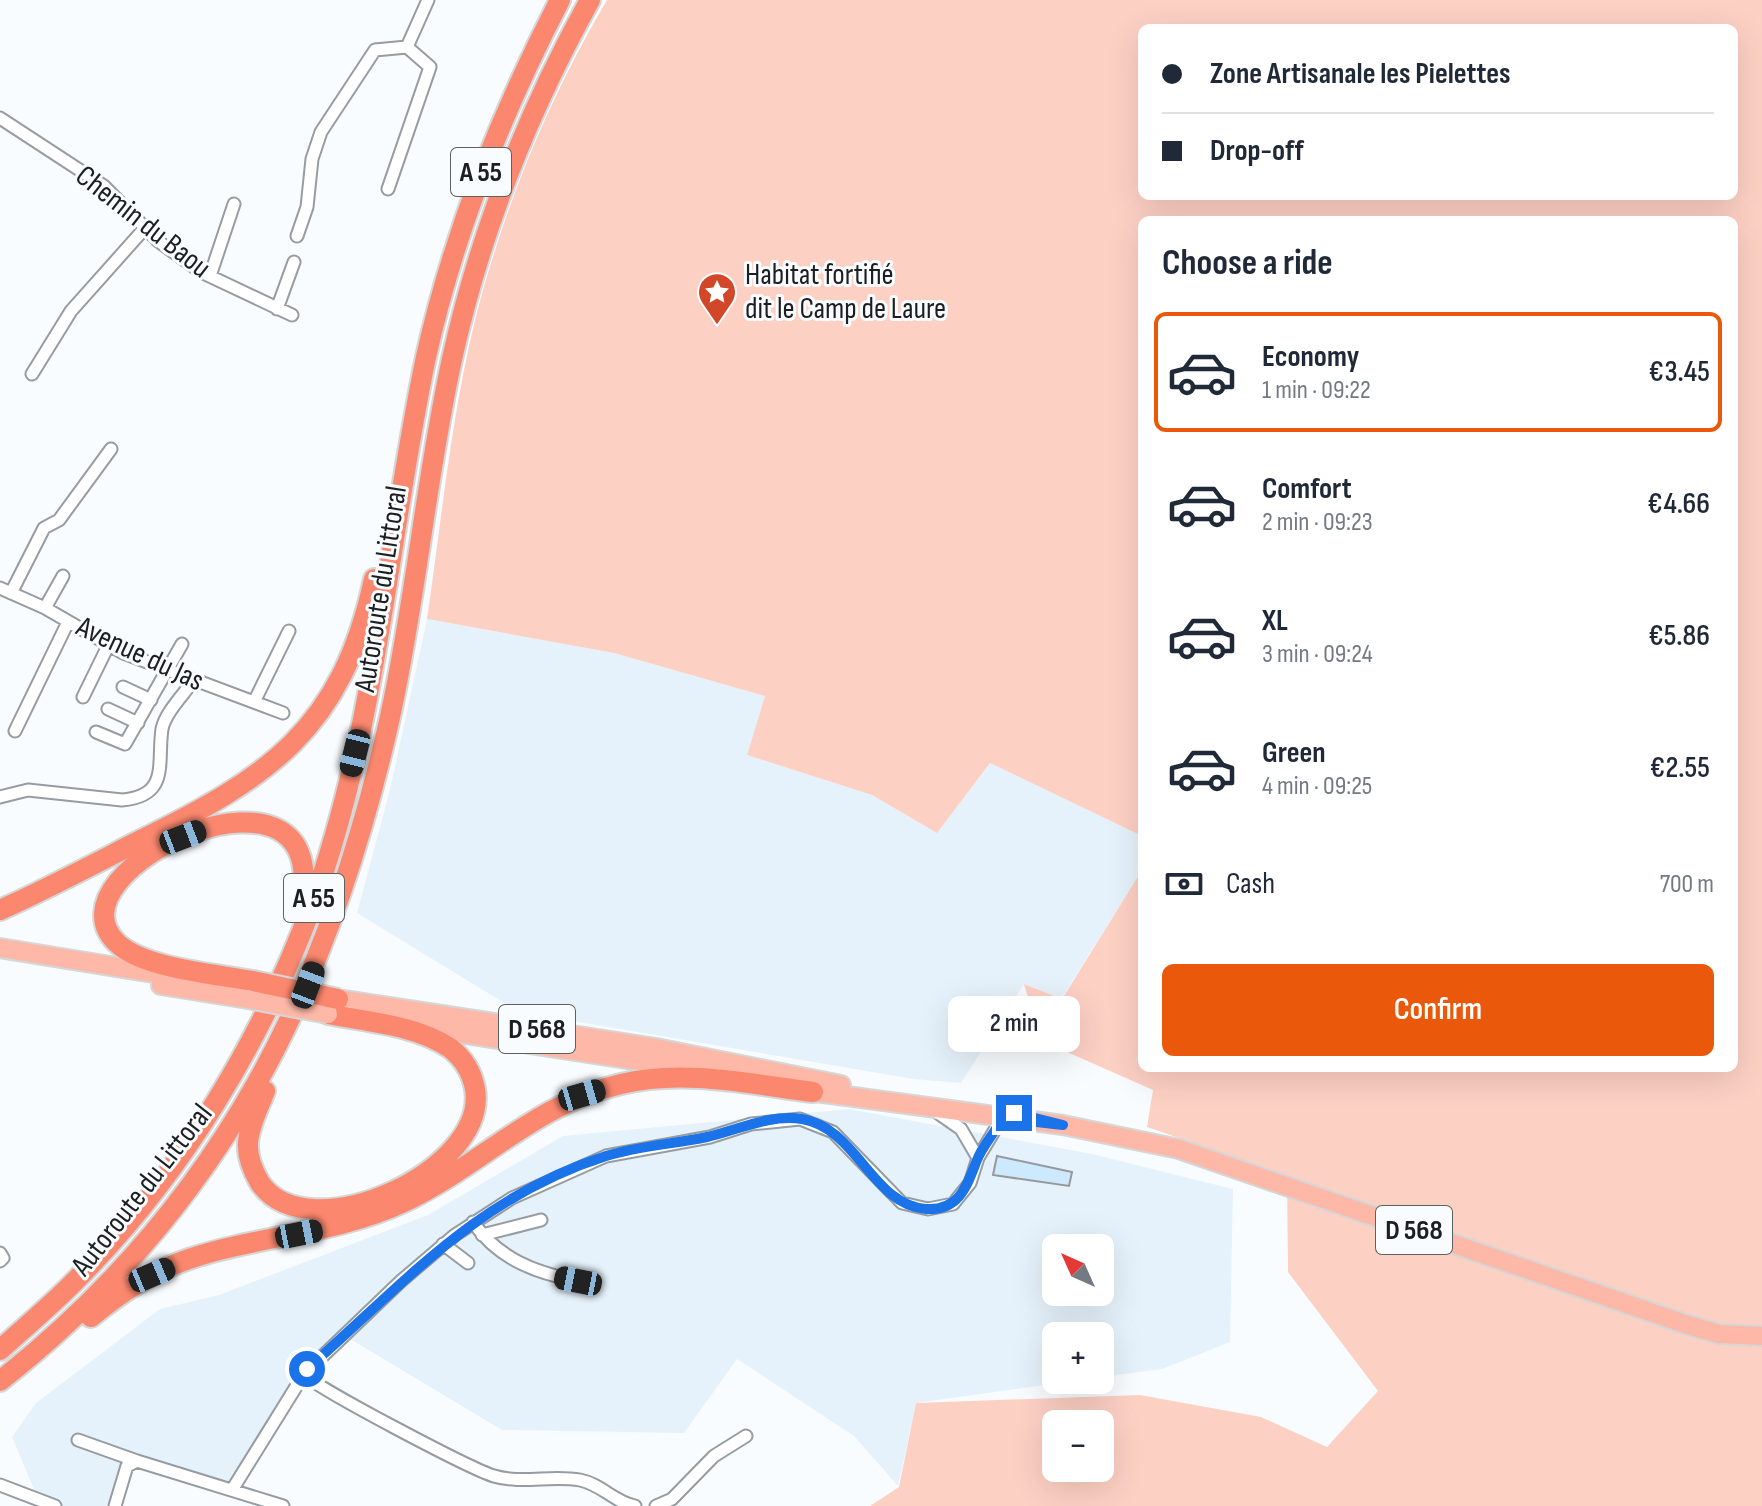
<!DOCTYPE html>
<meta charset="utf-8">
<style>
:root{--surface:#fff;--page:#f2f2f3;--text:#1f2937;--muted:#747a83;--line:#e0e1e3;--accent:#ea580c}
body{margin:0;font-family:"Sofia Sans Condensed",sans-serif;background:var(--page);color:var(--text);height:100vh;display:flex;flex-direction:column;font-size:30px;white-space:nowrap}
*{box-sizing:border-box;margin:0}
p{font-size:26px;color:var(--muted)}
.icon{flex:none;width:44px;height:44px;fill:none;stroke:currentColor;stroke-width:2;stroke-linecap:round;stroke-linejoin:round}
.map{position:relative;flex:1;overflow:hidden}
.side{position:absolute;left:1138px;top:216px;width:600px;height:856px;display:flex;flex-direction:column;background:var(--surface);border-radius:12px;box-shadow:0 8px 32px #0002}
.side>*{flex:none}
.banner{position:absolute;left:1138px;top:24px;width:600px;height:176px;border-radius:12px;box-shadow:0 8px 32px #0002;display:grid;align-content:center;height:176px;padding:0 24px;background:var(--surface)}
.needle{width:52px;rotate:315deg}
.buttons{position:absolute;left:1042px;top:1234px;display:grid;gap:16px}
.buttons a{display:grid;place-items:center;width:72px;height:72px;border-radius:12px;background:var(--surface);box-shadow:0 8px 32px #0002;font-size:40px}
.end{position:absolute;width:36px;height:36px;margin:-18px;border:10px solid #1a73e8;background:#fff;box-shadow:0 0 0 4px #fff}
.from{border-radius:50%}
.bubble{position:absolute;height:56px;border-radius:12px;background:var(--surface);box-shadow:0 8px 32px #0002;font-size:26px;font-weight:600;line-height:56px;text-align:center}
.car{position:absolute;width:24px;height:48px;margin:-24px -12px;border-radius:10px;box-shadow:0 0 6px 2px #0007;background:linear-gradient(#222 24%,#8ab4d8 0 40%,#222 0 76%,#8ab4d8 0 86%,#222 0)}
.banner b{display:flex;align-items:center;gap:28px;height:76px;font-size:30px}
.banner b+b{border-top:2px solid var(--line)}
.banner i{width:20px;height:20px;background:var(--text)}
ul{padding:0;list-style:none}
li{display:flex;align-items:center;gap:24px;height:120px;margin:0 16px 12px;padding:0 8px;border:4px solid transparent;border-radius:12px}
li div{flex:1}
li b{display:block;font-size:30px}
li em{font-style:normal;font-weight:600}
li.on{border-color:var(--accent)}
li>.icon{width:72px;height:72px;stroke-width:1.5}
h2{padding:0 24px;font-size:36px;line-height:96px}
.pay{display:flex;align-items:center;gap:20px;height:88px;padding:0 24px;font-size:30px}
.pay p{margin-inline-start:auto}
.primary-button{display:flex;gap:16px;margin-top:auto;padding:16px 24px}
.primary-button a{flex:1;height:92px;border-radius:12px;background:var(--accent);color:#fff;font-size:32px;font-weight:600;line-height:92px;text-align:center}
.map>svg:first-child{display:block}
.built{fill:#e6f2fb;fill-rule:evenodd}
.green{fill:#fdd0c4;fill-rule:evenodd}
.building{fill:#cce9fe;stroke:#95999d;stroke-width:2}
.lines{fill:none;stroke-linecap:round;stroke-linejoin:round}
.street-casing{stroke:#979ca0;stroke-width:15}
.primary-casing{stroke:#d6d6d7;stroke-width:22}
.highway-casing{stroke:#d6d6d7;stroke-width:24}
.street{stroke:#fff;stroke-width:11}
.primary{stroke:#fdb8a8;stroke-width:18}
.highway{stroke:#fb886e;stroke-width:20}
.primary-bridge-casing{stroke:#d6d6d7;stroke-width:22;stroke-linecap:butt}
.highway-bridge-casing{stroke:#d6d6d7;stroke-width:24;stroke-linecap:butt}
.primary-bridge{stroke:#fdb8a8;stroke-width:18}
.highway-bridge{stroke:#fb886e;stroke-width:20}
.route{stroke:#1a73e8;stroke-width:10}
.labels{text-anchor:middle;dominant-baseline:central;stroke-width:6;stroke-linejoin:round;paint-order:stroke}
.shield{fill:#f8fcff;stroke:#5e6162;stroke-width:2}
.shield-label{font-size:28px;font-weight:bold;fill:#1c1e1f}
.street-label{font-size:30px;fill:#1c1e1f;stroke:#f8fcff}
.poi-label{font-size:30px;fill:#1c1e1f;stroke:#f8fcff;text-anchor:start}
</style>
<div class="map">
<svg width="1762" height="1506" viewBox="0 0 1762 1506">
<rect width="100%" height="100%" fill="#f8fcff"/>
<!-- built -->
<path class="built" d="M 427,619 L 614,653 L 765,696 L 747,755 L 872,795 L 937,833 L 990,763 L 1142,836 L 1142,870 L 1061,999 L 1024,984 L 961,1083 L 914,1079 L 519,1012 L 357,913 L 390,790 Z
M 849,1109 L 1092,1154 L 1233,1189 L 1230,1342 L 1162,1369 L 1100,1377 L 1100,1336 L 1056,1336 L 1056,1380 L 1080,1380 L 916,1403 L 898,1486 L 854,1436 L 737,1359 L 684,1433 L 502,1430 L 347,1337 L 311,1368 L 232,1490 L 137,1461 L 106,1506 L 55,1506 L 39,1501 L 12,1437 L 36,1403 L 160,1309 L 219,1295 L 428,1215 L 563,1136 ZM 1056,1248 L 1100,1248 L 1100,1292 L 1056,1292 Z"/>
<!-- green -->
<path class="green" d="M 607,0 L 1762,0 L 1762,1506 L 870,1506 L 899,1487 L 916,1403 L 1140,1395 L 1261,1417 L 1327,1447 L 1378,1391 L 1288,1272 L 1287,1175 L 1147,1127 L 1153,1090 L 1040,1040 L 1024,984 L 1062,999 L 1142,870 L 1142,1068 L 1734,1068 L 1734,220 L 1142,220 L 1142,836 L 990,763 L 937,833 L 872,795 L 747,755 L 765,696 L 614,653 L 427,619 C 443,510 453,396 483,290 C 512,188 553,91 607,0 ZM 1142,28 L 1734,28 L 1734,196 L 1142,196 ZM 1056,1424 L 1100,1424 L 1100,1468 L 1056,1468 Z"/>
<!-- building -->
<path class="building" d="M 997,1156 L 1072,1172 L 1069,1186 L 993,1175 Z"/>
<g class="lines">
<defs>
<path id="street" d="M 0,118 L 104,186 L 158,241 L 201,272 L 292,315
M 388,189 L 430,67 L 407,47 L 428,0
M 297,236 L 307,207 L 312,159 L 321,132 L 375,50 L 407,47
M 210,276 L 234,204
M 277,309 L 294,262
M 32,374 L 71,311 L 145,228
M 0,588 L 45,608 L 123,653 L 283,713
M 11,593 L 44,528 L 59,520 L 111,449
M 45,608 L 63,576
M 123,687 L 151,700
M 83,697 L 108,646
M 254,702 L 289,631
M 108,709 L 138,723
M 15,731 L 68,622
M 96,732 L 125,744 L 182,644
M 0,797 L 28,790 L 122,800 C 170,796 157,763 162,729 C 165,713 184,694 193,681
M 938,1113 L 961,1129 L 978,1158 L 1002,1118 L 1000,1113
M 473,1222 C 498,1259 536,1273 578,1281
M 482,1235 L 541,1220
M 443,1244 L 468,1263
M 0,1253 L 3,1258 L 0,1261
M 78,1440 L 137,1461
M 0,1485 L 55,1506
M 232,1490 L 304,1374
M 115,1506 L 127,1466 L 137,1461 L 283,1506
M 635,1506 C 614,1502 601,1484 580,1480 C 553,1475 520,1484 494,1476 C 471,1469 314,1387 304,1374 L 401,1281 L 455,1235 L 512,1198 L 606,1156 L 710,1137 L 751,1124 L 800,1119 L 833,1132 L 902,1203 L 928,1209 L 953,1204 L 970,1183 L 978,1158
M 656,1506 L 672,1499 L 714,1456 L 746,1436"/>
<path id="primary" d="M 0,948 L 178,977
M 161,985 L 248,999
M 338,999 L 656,1048 L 841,1085
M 414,1026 L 705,1071
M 801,1090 L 1063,1125 L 1179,1149 L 1685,1324 L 1719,1334 L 1762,1336"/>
<path id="highway" d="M 0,910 C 47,889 92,865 137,842 C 268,778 342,730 374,579
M 253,981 C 217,974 146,969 118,944 C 36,869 344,731 299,911
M 265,1091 C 259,1107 249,1125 248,1143 C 247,1157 253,1171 260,1183 C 308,1253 489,1170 475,1089 C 472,1073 463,1058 450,1048 C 416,1025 367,1022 328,1014
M 91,1317 C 120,1293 153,1271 189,1259 C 260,1235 336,1234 404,1202 C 480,1166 536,1103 621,1084 C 684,1069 749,1084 813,1092
M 0,1350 C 26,1326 53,1304 77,1279 C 182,1174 263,1039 314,900 C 377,725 388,537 426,357 C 454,231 501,114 560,0
M 0,1381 C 223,1205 329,989 390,717 C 416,599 426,477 452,359 C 480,232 527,114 590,0"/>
</defs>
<!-- street casing -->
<use href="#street" class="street-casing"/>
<!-- primary casing -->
<use href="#primary" class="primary-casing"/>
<!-- highway casing -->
<use href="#highway" class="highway-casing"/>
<!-- street -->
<use href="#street" class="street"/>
<!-- primary -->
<use href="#primary" class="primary"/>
<!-- highway -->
<use href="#highway" class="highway"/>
<defs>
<path id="primary-bridge" d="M 248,999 L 328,1014"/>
<path id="highway-bridge" d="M 253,981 L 338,999"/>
</defs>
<!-- primary-bridge casing -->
<use href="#primary-bridge" class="primary-bridge-casing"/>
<!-- highway-bridge casing -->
<use href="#highway-bridge" class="highway-bridge-casing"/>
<!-- primary-bridge -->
<use href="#primary-bridge" class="primary-bridge"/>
<!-- highway-bridge -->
<use href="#highway-bridge" class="highway-bridge"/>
</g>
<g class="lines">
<!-- route -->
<path class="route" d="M 307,1369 C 404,1284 477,1197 606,1156 C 639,1146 674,1144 707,1137 C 738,1130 769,1114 802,1119 C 857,1128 872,1205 926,1209 C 960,1211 967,1185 977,1160 C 983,1145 995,1133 1002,1118 L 1063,1125 L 1014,1113"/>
</g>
<!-- icons -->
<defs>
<symbol id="sight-pin" viewBox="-11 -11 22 30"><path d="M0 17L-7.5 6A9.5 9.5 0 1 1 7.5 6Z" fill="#d14727" stroke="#f8fcff"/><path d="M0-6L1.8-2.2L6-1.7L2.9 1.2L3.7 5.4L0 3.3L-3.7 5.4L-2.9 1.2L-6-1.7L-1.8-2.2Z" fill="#fff"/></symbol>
</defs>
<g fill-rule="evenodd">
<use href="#sight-pin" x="695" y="270" width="44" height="60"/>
</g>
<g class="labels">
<!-- shield labels -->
<g class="shield">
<rect x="451" y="148" width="60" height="48" rx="6"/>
<rect x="284" y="874" width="60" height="48" rx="6"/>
<rect x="499" y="1005" width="76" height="48" rx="6"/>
<rect x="1376" y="1206" width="76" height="48" rx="6"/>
</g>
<g class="shield-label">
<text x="481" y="172">A 55</text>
<text x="314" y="898">A 55</text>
<text x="537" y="1029">D 568</text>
<text x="1414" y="1230">D 568</text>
</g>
<!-- street labels -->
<g class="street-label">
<text transform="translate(143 222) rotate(38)">Chemin du Baou</text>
<text transform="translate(381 589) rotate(-81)">Autoroute du Littoral</text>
<text transform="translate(140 654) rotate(25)">Avenue du Jas</text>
<text transform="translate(142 1190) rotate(-52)">Autoroute du Littoral</text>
</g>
<!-- poi labels -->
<g class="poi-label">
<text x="745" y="275">Habitat fortifié<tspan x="745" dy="34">dit le Camp de Laure</tspan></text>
</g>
</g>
</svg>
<div class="buttons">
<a><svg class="needle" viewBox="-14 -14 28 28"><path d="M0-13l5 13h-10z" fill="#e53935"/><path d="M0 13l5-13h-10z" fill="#747a83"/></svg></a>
<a>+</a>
<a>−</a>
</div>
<i class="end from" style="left:307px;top:1369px"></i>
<i class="end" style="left:1014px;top:1113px"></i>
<div class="bubble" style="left:948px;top:996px;width:132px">2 min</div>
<i class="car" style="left:355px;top:753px;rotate:194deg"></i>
<i class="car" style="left:183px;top:837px;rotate:69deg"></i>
<i class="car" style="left:308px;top:985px;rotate:21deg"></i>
<i class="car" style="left:582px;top:1095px;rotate:74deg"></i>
<i class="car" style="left:299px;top:1234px;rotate:79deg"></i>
<i class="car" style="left:152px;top:1275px;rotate:67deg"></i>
<i class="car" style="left:578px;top:1281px;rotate:281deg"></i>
<div class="banner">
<b><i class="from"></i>Zone Artisanale les Pielettes</b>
<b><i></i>Drop-off</b>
</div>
<section class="side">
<h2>Choose a ride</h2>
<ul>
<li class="on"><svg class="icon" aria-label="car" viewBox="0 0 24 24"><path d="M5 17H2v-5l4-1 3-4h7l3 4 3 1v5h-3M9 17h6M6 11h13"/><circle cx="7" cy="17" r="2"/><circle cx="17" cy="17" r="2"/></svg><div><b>Economy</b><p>1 min · 09:22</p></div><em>€3.45</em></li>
<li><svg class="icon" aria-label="car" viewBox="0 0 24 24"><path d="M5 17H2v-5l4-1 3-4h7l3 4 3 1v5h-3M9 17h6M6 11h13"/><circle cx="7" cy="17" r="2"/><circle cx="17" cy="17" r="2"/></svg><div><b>Comfort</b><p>2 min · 09:23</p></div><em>€4.66</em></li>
<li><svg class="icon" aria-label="car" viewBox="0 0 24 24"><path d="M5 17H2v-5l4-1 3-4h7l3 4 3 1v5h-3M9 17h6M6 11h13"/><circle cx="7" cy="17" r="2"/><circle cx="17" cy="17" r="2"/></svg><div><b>XL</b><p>3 min · 09:24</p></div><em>€5.86</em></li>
<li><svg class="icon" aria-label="car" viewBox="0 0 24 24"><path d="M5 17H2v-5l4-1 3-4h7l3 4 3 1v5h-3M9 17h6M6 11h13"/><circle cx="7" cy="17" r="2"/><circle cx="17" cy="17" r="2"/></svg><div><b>Green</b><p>4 min · 09:25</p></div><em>€2.55</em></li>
</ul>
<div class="pay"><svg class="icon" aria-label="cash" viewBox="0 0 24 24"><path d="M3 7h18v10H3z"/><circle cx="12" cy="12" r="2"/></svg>Cash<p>700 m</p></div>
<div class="primary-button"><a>Confirm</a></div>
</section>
</div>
